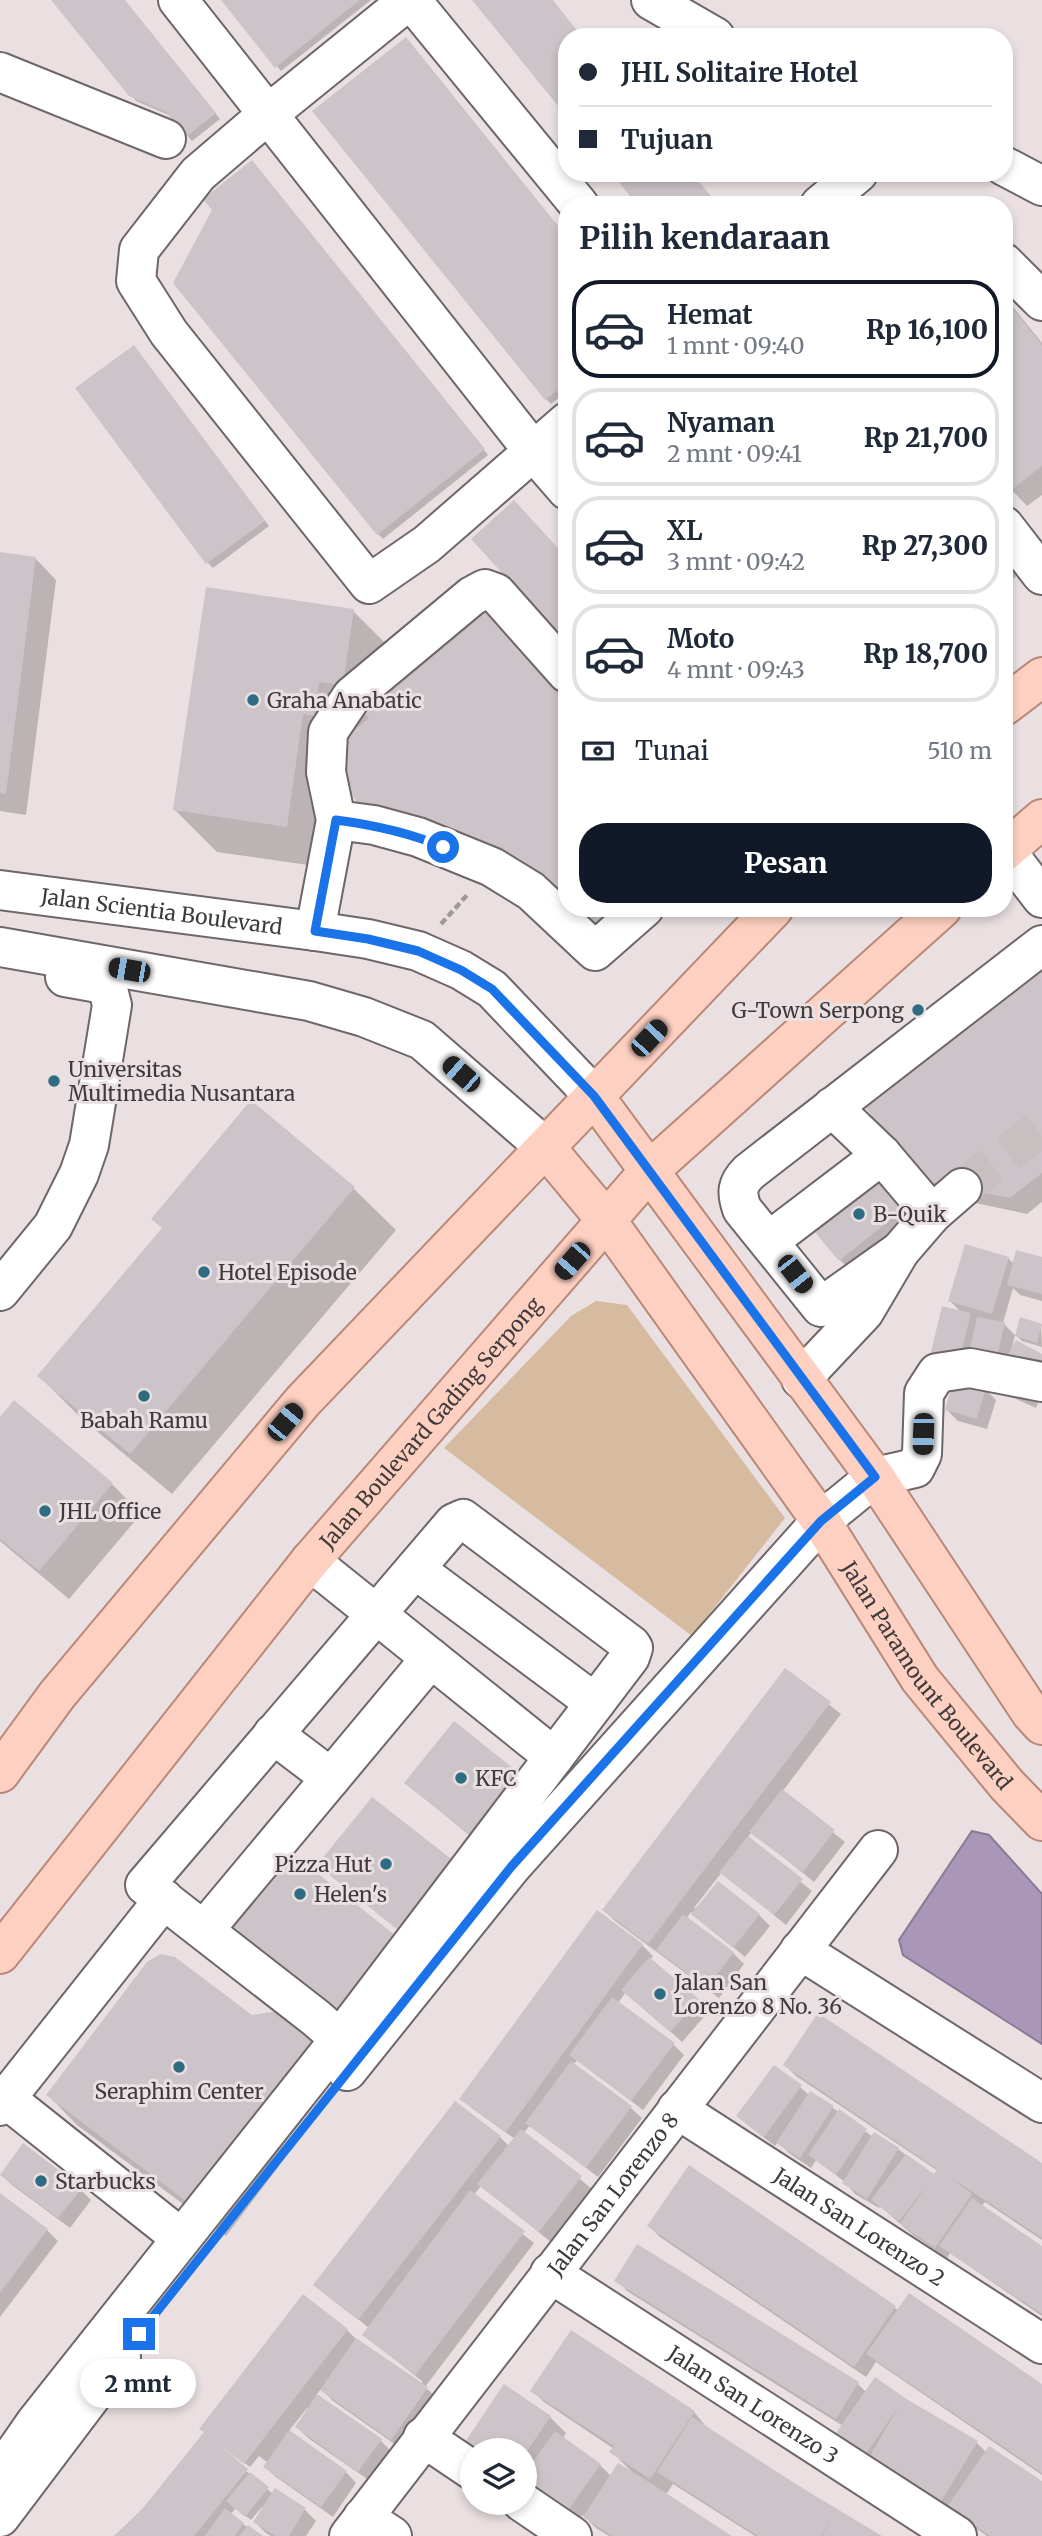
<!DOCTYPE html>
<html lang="id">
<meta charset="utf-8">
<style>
:root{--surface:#fff;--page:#f6f6f7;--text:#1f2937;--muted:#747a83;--line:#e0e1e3;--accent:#111827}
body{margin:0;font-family:Merriweather,serif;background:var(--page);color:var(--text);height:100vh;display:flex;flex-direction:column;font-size:26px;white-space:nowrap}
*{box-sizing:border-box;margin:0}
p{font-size:23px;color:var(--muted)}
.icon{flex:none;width:38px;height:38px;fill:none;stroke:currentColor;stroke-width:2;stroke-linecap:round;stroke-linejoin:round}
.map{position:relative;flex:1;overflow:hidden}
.details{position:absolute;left:558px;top:196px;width:455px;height:721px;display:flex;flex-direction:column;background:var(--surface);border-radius:28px;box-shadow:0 4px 10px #0003}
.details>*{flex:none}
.hud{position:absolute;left:558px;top:28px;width:455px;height:154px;border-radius:28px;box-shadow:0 4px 10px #0003;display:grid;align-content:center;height:154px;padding:0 21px;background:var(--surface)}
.fabs{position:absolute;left:460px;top:2438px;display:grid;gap:14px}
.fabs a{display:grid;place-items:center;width:77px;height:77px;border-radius:50%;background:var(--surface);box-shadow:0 4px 10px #0003;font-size:35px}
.end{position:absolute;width:32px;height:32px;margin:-16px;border:9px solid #1a73e8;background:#fff;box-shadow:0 0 0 4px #fff}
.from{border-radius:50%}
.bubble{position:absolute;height:49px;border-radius:24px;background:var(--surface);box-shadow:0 4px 10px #0003;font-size:23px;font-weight:800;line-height:49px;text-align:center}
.car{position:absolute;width:21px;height:42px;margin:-21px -10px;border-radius:9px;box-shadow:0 0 5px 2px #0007;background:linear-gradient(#222 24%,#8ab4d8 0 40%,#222 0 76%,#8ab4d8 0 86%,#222 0)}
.hud b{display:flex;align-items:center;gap:24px;height:66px;font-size:26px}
.hud b+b{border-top:2px solid var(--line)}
.hud i{width:18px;height:18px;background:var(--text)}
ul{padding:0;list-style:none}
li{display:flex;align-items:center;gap:21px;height:98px;margin:0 14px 10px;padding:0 7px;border:4px solid var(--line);border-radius:28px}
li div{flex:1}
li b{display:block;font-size:26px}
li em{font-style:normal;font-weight:800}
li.active{border-color:var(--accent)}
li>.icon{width:63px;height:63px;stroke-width:1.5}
h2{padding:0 21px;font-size:32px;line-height:84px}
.pay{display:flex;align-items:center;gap:18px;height:77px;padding:0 21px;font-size:26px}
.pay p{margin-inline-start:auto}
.primary-button{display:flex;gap:14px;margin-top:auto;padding:14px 21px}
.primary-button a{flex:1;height:80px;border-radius:28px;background:var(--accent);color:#fff;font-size:28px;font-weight:800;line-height:80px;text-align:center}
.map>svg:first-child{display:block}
.green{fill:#d6bba0}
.water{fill:#aa96b9;stroke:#8a7b94;stroke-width:2}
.shadow{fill:#0003}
.building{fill:#ccc4c9}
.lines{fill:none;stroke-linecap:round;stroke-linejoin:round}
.minor-tunnel{stroke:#c8bfc0;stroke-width:38;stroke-dasharray:38 19;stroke-linecap:butt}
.minor-casing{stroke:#6f6667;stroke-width:42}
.major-casing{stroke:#ba8878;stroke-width:42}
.path{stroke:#a0999a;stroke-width:4.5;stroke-dasharray:7 3.5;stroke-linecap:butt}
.minor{stroke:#fff;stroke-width:38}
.major{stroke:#fed0c1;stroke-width:38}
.route{stroke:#1a73e8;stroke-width:9}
.poi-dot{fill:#2e6c82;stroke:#eae0e1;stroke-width:2.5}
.labels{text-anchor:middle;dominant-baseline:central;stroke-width:6;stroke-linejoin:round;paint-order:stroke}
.poi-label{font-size:21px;fill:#3f3b3c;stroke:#eae0e1;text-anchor:start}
.street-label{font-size:21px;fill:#3f3b3c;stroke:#eae0e1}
</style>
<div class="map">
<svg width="1042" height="2536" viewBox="0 0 1042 2536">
<rect width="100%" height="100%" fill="#eae0e1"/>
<!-- green -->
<path class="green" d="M 596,1301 L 627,1305 L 785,1518 L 692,1636 L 444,1448 L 571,1316 Z"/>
<!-- water -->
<path class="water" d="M 972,1831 L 989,1835 L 1042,1894 L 1042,2044 L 903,1955 L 899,1940 Z"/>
<!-- shadow -->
<path class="shadow" d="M 54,0 L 124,0 L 220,119 L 192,141 L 171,116 L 136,101 Z
M 223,0 L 371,0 L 281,71 Z
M 257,168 L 488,455 L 383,539 L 378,534 Z
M 567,239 L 567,391 L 551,404 L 546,399 Z
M 1004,296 L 1042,343 L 1042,495 L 1027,506 L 1004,482 Z
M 138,352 L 269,526 L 213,568 L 208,563 Z
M 1004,550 L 1023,570 L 1004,587 Z
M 0,554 L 35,558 L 56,580 L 26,815 L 0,811 Z
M 353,611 L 395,653 L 567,695 L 567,908 L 671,908 L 665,915 L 654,917 L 624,945 L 342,775 L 329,868 L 217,852 L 175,810 Z
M 1042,958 L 1042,1202 L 1027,1214 L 942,1196 L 924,1178 Z
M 251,1103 L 354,1189 L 396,1230 L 172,1494 L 81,1418 L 39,1376 L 163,1229 Z
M 878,1168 L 925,1221 L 856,1276 L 840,1260 Z
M 1008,1258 L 1014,1264 L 1042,1258 L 1042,1301 L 1020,1295 L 1013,1288 L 1003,1323 L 1015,1335 L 1012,1348 L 1042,1356 L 1040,1398 L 1036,1408 L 943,1366 L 962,1313 L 950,1301 Z
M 1041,1325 L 1042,1347 L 1022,1341 L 1017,1336 Z
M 985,1389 L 996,1400 L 987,1429 L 958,1421 L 947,1410 Z
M 0,1420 L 112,1484 L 141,1514 L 69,1599 L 0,1541 Z
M 785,1670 L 841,1714 L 782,1792 L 845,1842 L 814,1882 L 752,1832 L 747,1838 L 812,1891 L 786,1925 L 722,1872 L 694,1908 L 759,1915 L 770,1926 L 745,1957 L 691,1912 L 686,1919 L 733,1953 L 744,1964 L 719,1998 L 615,1921 L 604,1910 Z
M 454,1723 L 528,1784 L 480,1844 L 406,1783 Z
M 225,1936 L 395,1937 L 343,2013 L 316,1991 L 307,2003 Z
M 642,1945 L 653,1956 L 650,1960 L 709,2011 L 682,2042 L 626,1992 L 618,2003 L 673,2044 L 684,2055 L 643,2110 L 577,2060 L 573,2065 L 631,2108 L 642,2118 L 598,2177 L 530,2125 L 524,2133 L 592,2189 L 551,2242 L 481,2186 L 474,2195 L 534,2243 L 425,2387 L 438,2399 L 403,2450 L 333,2401 L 321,2389 L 316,2395 L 380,2440 L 391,2451 L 370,2481 L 308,2438 L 297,2427 L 309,2409 L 307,2408 L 288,2432 L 346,2472 L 356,2483 L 333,2517 L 276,2477 L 265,2467 L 268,2463 L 259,2456 L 250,2467 L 222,2446 L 220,2449 L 273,2494 L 275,2490 L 305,2510 L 316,2521 L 306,2536 L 271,2536 L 266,2533 L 255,2522 L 264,2508 L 262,2507 L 251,2520 L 236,2508 L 230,2515 L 260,2536 L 119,2536 L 144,2509 L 205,2433 L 347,2330 L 358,2341 L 421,2384 L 423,2382 L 364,2335 L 369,2328 L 316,2285 L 500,2137 L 509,2146 L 515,2139 L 473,2109 L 462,2098 Z
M 251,2017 L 312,2040 L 341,2069 L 272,2160 L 279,2166 L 226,2236 L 77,2125 L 48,2095 Z
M 785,2065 L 1042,2165 L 1042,2240 L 985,2202 L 981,2207 L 1042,2247 L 1042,2316 L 950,2253 L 947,2258 L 913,2235 L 880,2206 L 879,2208 L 855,2194 L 845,2182 L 816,2160 L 811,2168 L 789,2153 L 778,2142 L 775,2146 L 749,2126 L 738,2116 L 800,2087 L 809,2095 L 833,2108 L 873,2137 L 875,2135 L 898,2149 L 934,2176 L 938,2171 L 796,2076 Z
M 689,2167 L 899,2311 L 1042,2386 L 1042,2475 L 876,2362 L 866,2377 L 660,2237 L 649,2226 Z
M 1,2174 L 80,2189 L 91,2200 L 70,2228 L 12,2185 Z
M 0,2195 L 47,2230 L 58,2241 L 0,2317 Z
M 638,2246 L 858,2384 L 866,2392 L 904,2399 L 977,2443 L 986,2452 L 1042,2484 L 1042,2536 L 987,2536 L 960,2517 L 873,2470 L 843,2426 L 627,2291 L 617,2280 Z
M 533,2391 L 694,2412 L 709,2430 L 878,2536 L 755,2536 L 673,2484 L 665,2496 L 729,2536 L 609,2536 L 596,2528 L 583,2515 L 580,2519 L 532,2484 L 525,2491 L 525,2450 L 465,2445 L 550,2417 L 566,2433 L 563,2438 L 600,2465 L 611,2476 L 633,2473 L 612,2452 L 614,2449 L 544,2402 Z"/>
<!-- building -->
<path class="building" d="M 51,0 L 125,0 L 216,113 L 186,137 L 166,112 L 129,96 Z
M 221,0 L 360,0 L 275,68 Z
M 472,0 L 553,0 L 582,37 L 567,37 L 567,117 Z
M 406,37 L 567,237 L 567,383 L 545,400 L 312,111 Z
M 252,160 L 485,449 L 377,535 L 173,283 L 212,210 L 203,199 Z
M 612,173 L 692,173 L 718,205 L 637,205 Z
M 1004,298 L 1042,345 L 1042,466 L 1010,491 L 1004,485 Z
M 134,345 L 265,521 L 206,564 L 75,388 Z
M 514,500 L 567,558 L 567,644 L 471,539 Z
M 0,552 L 36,557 L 6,794 L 0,793 Z
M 206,587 L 354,609 L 343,685 L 319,682 L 314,716 L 303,714 L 287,827 L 173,810 Z
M 487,606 L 567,695 L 567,908 L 619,908 L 602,924 L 584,925 L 359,806 L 333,763 L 335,745 L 369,718 L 360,708 Z
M 1042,956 L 1042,1173 L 1010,1198 L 923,1180 L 860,1101 Z
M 251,1100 L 355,1187 L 130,1454 L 37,1376 L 162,1228 L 151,1219 Z
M 878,1166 L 910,1204 L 839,1261 L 808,1224 Z
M 965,1244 L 1009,1257 L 992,1314 L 948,1301 Z
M 1016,1250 L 1042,1257 L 1042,1294 L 1007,1285 Z
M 942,1306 L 971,1313 L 959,1362 L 930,1356 Z
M 977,1317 L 1005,1322 L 995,1367 L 967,1362 Z
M 1020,1317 L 1042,1324 L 1037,1343 L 1015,1336 Z
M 1016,1340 L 1042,1354 L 1042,1367 L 1004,1361 Z
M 954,1378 L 986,1387 L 977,1419 L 945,1410 Z
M 14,1400 L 113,1483 L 39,1571 L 0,1539 L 0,1417 Z
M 785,1668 L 831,1702 L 648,1944 L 602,1910 Z
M 454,1721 L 518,1772 L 469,1834 L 404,1783 Z
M 782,1789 L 835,1830 L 803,1872 L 749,1832 Z
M 372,1797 L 455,1862 L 399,1931 L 317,1865 Z
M 748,1836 L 803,1879 L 774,1915 L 719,1872 Z
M 291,1852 L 396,1936 L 337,2009 L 310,1988 L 301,1999 L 223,1936 Z
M 718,1881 L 760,1914 L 733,1948 L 691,1914 Z
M 597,1910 L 643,1944 L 506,2132 L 459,2099 Z
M 683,1914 L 734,1952 L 707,1988 L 656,1950 Z
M 160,1954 L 175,1957 L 252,2015 L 277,2011 L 313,2039 L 243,2130 L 195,2208 L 46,2095 L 147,1962 Z
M 649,1957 L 699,1999 L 670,2032 L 621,1990 Z
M 612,1997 L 675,2043 L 631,2101 L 569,2055 Z
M 818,2013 L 1042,2163 L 1042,2238 L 950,2177 L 972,2194 L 935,2248 L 900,2224 L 927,2185 L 899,2221 L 871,2200 L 906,2154 L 934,2174 L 937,2169 L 783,2065 Z
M 571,2061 L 632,2106 L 586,2168 L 525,2123 Z
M 774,2065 L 802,2085 L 764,2137 L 736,2116 Z
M 810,2091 L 834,2106 L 800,2158 L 776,2143 Z
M 455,2101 L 501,2136 L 358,2320 L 313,2285 Z
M 839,2109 L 867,2129 L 836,2175 L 808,2155 Z
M 521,2129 L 582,2176 L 539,2232 L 477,2184 Z
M 874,2132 L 899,2148 L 867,2199 L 842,2183 Z
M 23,2143 L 82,2188 L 58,2218 L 0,2175 Z
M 689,2165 L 896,2306 L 854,2367 L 647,2226 Z
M 470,2190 L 525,2231 L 415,2375 L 362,2335 Z
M 0,2193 L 48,2229 L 0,2293 Z
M 972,2198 L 1042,2246 L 1042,2314 L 939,2246 Z
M 637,2244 L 859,2382 L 836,2419 L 614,2281 Z
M 909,2293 L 1042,2384 L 1042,2473 L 866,2354 Z
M 303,2294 L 348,2329 L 244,2464 L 218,2444 L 248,2469 L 194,2536 L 114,2536 L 143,2508 L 204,2432 L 199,2429 Z
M 571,2330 L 695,2411 L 650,2479 L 609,2452 L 614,2446 L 530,2391 Z
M 356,2338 L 428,2387 L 391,2440 L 320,2390 Z
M 875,2377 L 905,2398 L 978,2441 L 940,2503 L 868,2459 L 899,2406 L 861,2461 L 831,2440 Z
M 504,2384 L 551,2416 L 525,2454 L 525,2450 L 472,2450 L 463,2445 Z
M 317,2394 L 382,2439 L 358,2472 L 295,2427 Z
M 692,2417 L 799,2486 L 882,2536 L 822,2536 L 832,2519 L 821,2536 L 758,2536 L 657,2472 Z
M 289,2430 L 347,2471 L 321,2507 L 263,2467 Z
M 555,2431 L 601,2464 L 568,2510 L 525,2479 L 525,2473 Z
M 989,2446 L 1042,2481 L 1042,2536 L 990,2536 L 947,2507 Z
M 618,2463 L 652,2484 L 732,2536 L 612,2536 L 583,2517 Z
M 250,2472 L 269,2487 L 245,2517 L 226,2501 Z
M 275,2488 L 306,2508 L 289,2536 L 275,2536 L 253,2522 Z
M 225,2508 L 244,2523 L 235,2536 L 205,2536 Z
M 248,2525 L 263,2536 L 239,2536 Z"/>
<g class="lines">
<!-- minor-tunnel -->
<path class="minor-tunnel" d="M 962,1188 L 1042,1127"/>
<defs>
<g id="minor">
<path d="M 178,0 L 534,452 L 567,490"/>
<path d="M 409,0 L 267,115 L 198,174 L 139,250 L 136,281 L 169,333 L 369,584 L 427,544 L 567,422"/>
<path d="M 411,0 L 579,205"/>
<path d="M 651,0 L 715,37"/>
<path d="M 0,72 L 166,139"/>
<path d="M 1004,166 L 1042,186"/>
<path d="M 820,205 L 858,173"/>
<path d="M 1004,263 L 1042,301"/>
<path d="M 1004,526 L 1042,575"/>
<path d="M 336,820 L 374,825 L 418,837 L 492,867 L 531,891 L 595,951 L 644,908"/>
<path d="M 1006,851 L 1042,898"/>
<path id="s1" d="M 0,890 L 315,931 L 368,939 L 418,951 L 461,970 L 492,989 L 594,1096"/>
<path d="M 315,931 L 336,820 L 326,772 L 328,732 L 352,696 L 472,596 L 485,589 L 496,593 L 567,673"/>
<path d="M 0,947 L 309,1001 L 364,1017 L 422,1040 L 546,1148"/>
<path d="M 832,1107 L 882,1155 L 932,1214"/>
<path d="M 769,1241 L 882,1155"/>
<path d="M 900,1251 L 821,1307 L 742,1209 C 736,1192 737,1184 749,1172 L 1042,945"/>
<path d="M 0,1291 L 53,1226 L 79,1174 L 89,1145 L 112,1005 L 109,993 L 104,984 L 65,977"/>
<path d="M 801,1379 L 864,1312 L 900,1251 L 932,1214 L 962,1188"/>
<path d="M 310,1561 L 554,1757"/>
<path d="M 415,1569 L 595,1703"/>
<path d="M 273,1734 L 331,1778"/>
<path d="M 204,1930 L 431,1658"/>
<path d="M 800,1950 L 1042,2103"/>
<path d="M 347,2071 L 511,1867 L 821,1521 L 875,1477 L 915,1468 L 922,1454 L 924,1393 L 937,1373 L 970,1368 L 1042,1382"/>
<path d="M 0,2094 L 181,2238"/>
<path d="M 0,2106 L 164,1899"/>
<path id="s2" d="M 677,2109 L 1042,2344"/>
<path id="s3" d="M 550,2273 L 957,2536"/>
<path d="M 423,2437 L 472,2470"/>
<path d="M 0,2474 L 36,2422 L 317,2068 L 340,2039 L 630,1657 L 633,1648 L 631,1645 L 463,1519 L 454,1523 L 145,1885 L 316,2018 L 340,2039"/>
<path d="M 522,2502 L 572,2536"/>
<path d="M 0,2517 L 121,2357"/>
<path d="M 363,2517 L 392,2536"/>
<path id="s4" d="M 349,2536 L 878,1850"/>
</g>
<g id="major">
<path d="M 1004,706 L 1042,677"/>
<path d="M 1004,852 L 1042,819"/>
<path d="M 594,1096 L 875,1477 L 1031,1713 L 1042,1725"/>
<path id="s5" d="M 546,1148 L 607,1221 L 821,1521 L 920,1679 L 1007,1785 L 1042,1821"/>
<path d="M 0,1773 L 57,1695 L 303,1401 L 774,908"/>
<path id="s6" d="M 0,1954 L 310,1561 L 650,1170 L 942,908"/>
</g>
</defs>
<!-- minor casing -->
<use href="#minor" class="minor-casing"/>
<!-- major casing -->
<use href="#major" class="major-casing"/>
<!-- path -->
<path class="path" d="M 441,924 L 468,894"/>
<!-- minor -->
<use href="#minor" class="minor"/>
<!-- major -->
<use href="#major" class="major"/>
</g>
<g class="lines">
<!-- route -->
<path class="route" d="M 139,2334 L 511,1867 L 821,1521 L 875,1477 L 594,1096 L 492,989 L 461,970 L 418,951 L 368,939 L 315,931 L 336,820 C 374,825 408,832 443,847"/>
</g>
<!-- markers -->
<g class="poi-dot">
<circle cx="253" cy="700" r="7"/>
<circle cx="918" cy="1010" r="7"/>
<circle cx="54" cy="1081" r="7"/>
<circle cx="859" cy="1214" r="7"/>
<circle cx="204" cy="1272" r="7"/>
<circle cx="144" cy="1396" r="7"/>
<circle cx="45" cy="1511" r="7"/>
<circle cx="461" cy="1778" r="7"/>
<circle cx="386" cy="1864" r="7"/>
<circle cx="300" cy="1894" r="7"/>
<circle cx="660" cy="1994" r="7"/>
<circle cx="179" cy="2067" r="7"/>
<circle cx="41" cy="2181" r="7"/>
</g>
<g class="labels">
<!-- poi labels -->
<g class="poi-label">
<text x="267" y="700">Graha Anabatic</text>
<text x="904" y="1010" text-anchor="end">G-Town Serpong</text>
<text x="68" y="1069">Universitas<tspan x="68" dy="24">Multimedia Nusantara</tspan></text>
<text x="873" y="1214">B-Quik</text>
<text x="218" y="1272">Hotel Episode</text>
<text x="144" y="1420" text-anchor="middle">Babah Ramu</text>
<text x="59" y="1511">JHL Office</text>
<text x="475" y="1778">KFC</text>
<text x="372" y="1864" text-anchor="end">Pizza Hut</text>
<text x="314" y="1894">Helen's</text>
<text x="674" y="1982">Jalan San<tspan x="674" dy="24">Lorenzo 8 No. 36</tspan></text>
<text x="179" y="2091" text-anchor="middle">Seraphim Center</text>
<text x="55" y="2181">Starbucks</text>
</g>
<!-- street labels -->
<g class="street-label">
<text stroke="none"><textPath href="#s1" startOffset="163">Jalan Scientia Boulevard</textPath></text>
<text stroke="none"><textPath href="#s6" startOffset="684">Jalan Boulevard Gading Serpong</textPath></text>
<text stroke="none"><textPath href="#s5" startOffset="651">Jalan Paramount Boulevard</textPath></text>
<text stroke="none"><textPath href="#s4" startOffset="432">Jalan San Lorenzo 8</textPath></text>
<text stroke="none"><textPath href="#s2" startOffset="217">Jalan San Lorenzo 2</textPath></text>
<text stroke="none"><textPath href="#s3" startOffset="242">Jalan San Lorenzo 3</textPath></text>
</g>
</g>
</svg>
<div class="fabs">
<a><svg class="icon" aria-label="layers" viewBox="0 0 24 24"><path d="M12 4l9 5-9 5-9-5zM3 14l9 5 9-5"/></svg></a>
</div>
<i class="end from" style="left:443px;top:847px"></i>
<i class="end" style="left:139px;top:2334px"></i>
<div class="bubble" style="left:80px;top:2359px;width:116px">2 mnt</div>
<i class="car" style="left:129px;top:970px;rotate:280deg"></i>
<i class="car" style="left:649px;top:1038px;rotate:43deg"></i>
<i class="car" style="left:461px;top:1074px;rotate:311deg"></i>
<i class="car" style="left:572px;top:1261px;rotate:221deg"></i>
<i class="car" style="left:795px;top:1274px;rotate:142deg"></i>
<i class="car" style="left:285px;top:1422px;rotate:40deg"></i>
<i class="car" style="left:923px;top:1434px;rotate:182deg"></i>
<div class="hud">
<b><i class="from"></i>JHL Solitaire Hotel</b>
<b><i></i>Tujuan</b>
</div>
<section class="details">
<h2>Pilih kendaraan</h2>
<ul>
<li class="active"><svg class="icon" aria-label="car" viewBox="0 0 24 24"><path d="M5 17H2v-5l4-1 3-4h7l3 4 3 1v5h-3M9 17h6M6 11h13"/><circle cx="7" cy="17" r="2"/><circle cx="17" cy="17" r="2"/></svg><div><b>Hemat</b><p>1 mnt · 09:40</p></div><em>Rp 16,100</em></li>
<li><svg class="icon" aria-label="car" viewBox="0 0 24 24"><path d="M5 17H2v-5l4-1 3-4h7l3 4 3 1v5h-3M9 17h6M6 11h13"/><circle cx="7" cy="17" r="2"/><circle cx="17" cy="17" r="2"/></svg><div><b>Nyaman</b><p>2 mnt · 09:41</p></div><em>Rp 21,700</em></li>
<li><svg class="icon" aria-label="car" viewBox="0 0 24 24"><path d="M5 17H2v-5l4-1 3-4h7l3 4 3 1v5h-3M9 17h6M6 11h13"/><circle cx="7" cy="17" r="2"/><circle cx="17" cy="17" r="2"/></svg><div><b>XL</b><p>3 mnt · 09:42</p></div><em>Rp 27,300</em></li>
<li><svg class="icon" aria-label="car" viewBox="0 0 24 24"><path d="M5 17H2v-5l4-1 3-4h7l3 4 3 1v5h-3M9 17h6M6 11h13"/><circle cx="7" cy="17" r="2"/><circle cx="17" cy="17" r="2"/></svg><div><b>Moto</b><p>4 mnt · 09:43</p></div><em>Rp 18,700</em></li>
</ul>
<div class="pay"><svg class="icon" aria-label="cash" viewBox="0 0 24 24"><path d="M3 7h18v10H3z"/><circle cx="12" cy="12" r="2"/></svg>Tunai<p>510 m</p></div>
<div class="primary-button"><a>Pesan</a></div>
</section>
</div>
